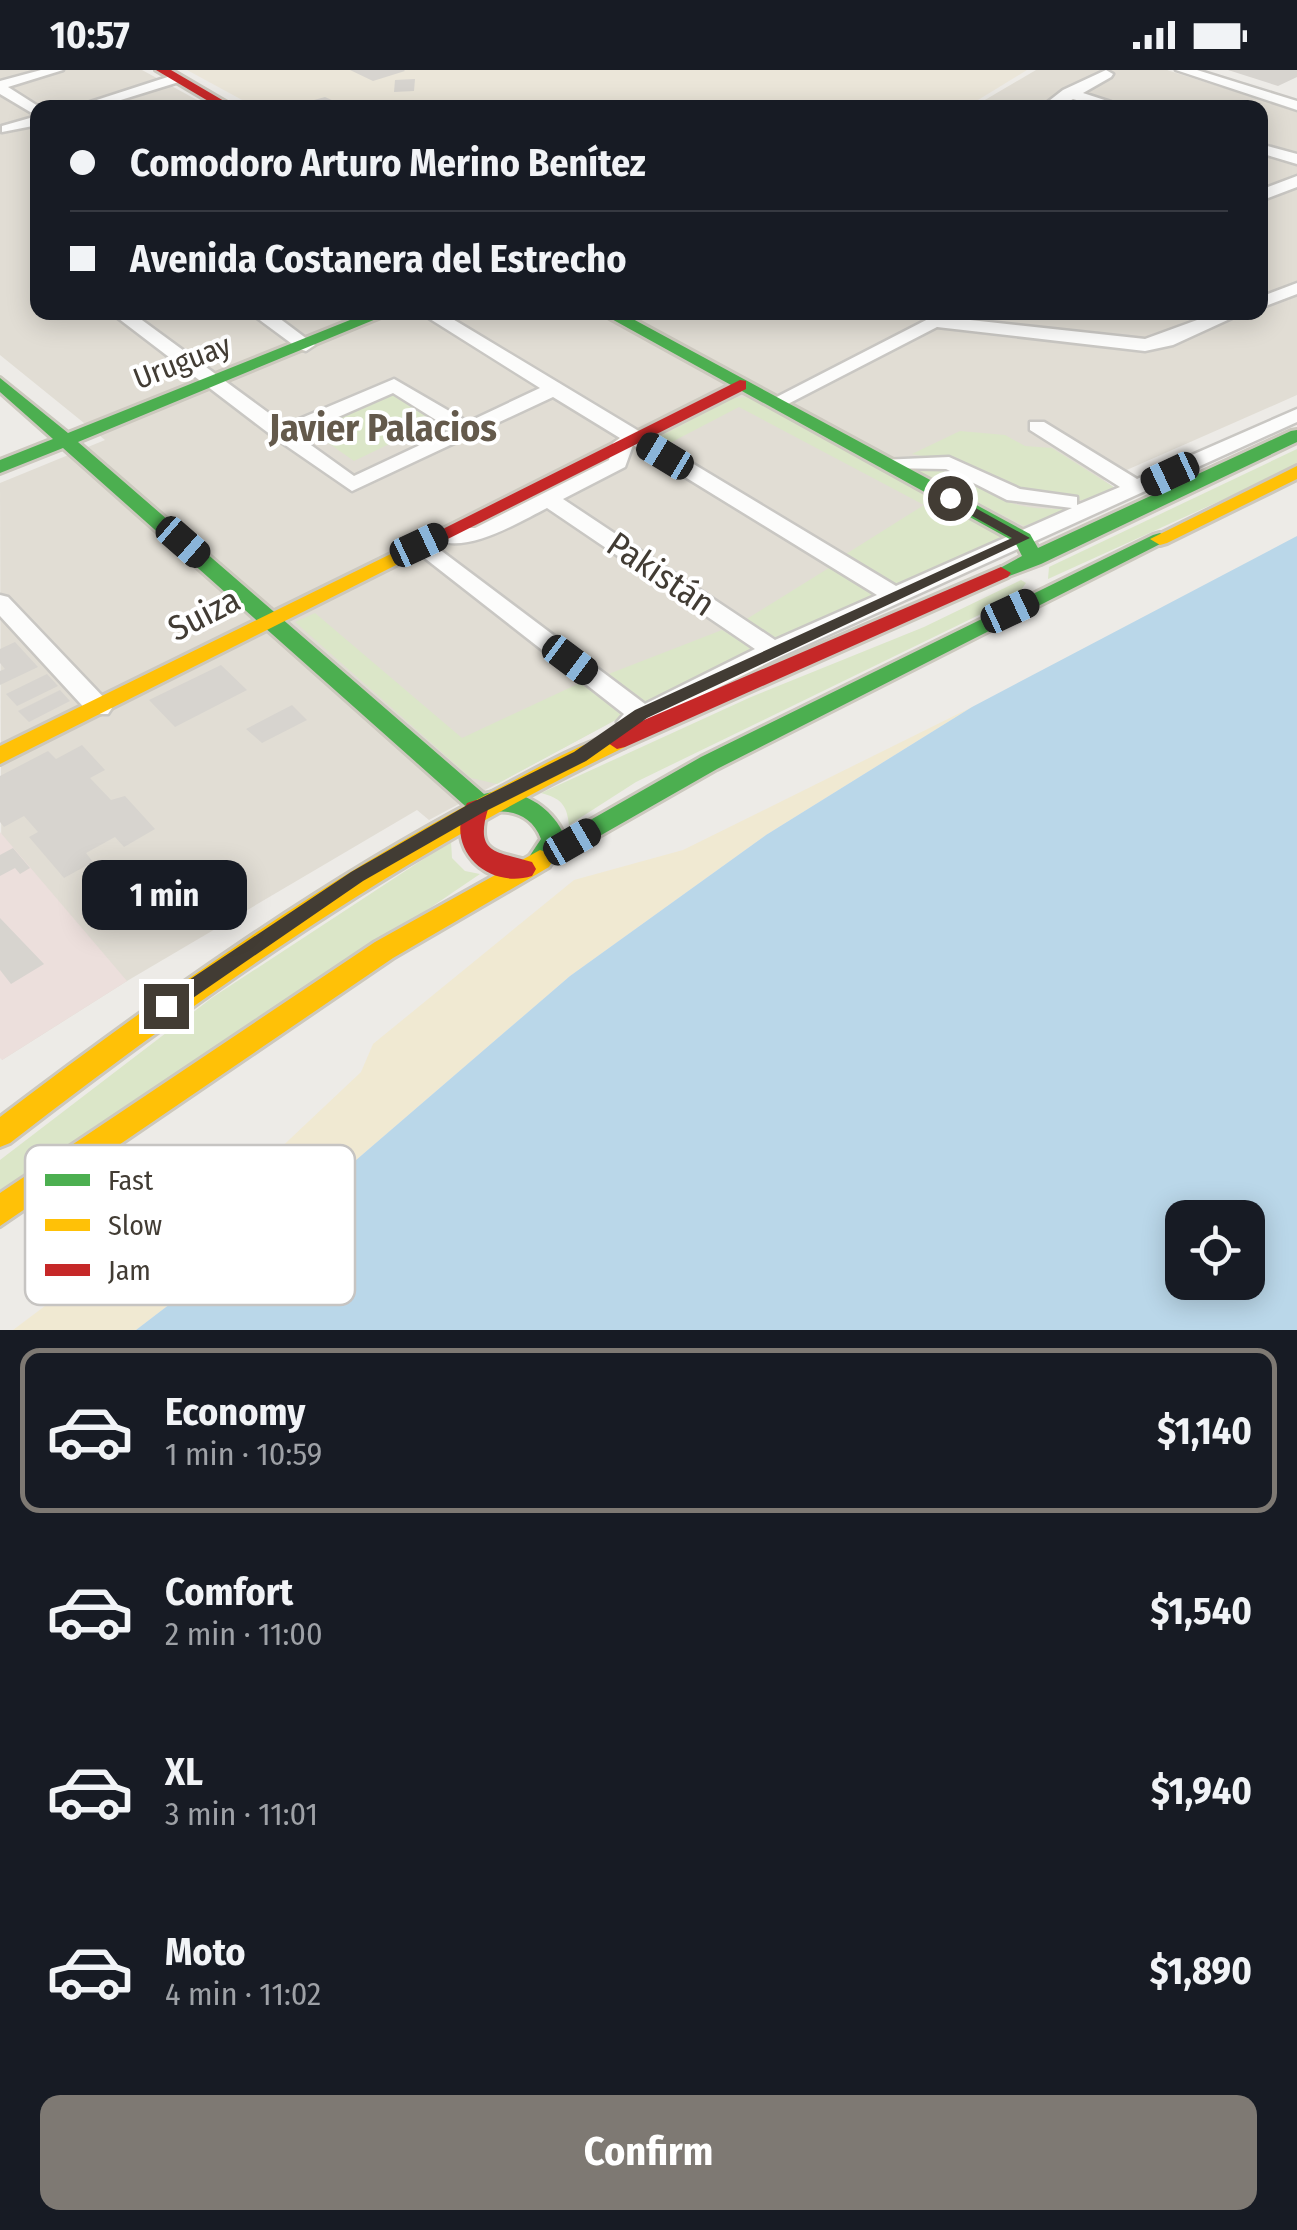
<!DOCTYPE html>
<meta charset="utf-8">
<style>
:root{--surface:#171b24;--page:#242831;--text:#f1f3f6;--muted:#9ea1a6;--line:#363941;--accent:#7e7973}
body{margin:0;font-family:"Fira Sans Condensed",sans-serif;background:var(--page);color:var(--text);height:100vh;display:flex;flex-direction:column;font-size:38px;white-space:nowrap}
*{box-sizing:border-box;margin:0}
p{font-size:32px;color:var(--muted)}
.icon{flex:none;width:55px;height:55px;fill:none;stroke:currentColor;stroke-width:2;stroke-linecap:round;stroke-linejoin:round}
.map{position:relative;height:1260px;overflow:hidden}
.panel{display:flex;flex-direction:column;background:var(--surface);flex:1}
.panel>*{flex:none}
.top-card{position:absolute;left:30px;top:30px;width:1238px;height:220px;border-radius:20px;box-shadow:0 5px 25px #0003;display:grid;align-content:center;height:220px;padding:0 40px;background:var(--surface)}
.tools{position:absolute;left:1165px;top:1130px;display:grid;gap:20px}
.tools a{display:grid;place-items:center;width:100px;height:100px;border-radius:20px;background:var(--surface);box-shadow:0 5px 25px #0003;font-size:50px}
.end{position:absolute;width:45px;height:45px;margin:-22px;border:12px solid #423c34;background:#fff;box-shadow:0 0 0 5px #fff}
.from{border-radius:50%}
.bubble{position:absolute;height:70px;border-radius:20px;background:var(--surface);box-shadow:0 5px 25px #0003;font-size:32px;font-weight:700;line-height:70px;text-align:center}
.car{position:absolute;width:30px;height:60px;margin:-30px -15px;border-radius:12px;box-shadow:0 0 8px 2px #0007;background:linear-gradient(#222 24%,#8ab4d8 0 40%,#222 0 76%,#8ab4d8 0 86%,#222 0)}
.top-card b{display:flex;align-items:center;gap:35px;height:95px;font-size:38px}
.top-card b+b{border-top:2px solid var(--line)}
.top-card i{width:25px;height:25px;background:var(--text)}
ul{padding:18px 0 0;list-style:none}
li{display:flex;align-items:center;gap:30px;height:165px;margin:0 20px 15px;padding:0 20px;border:5px solid transparent;border-radius:20px}
li div{flex:1}
li b{display:block;font-size:38px}
li em{font-style:normal;font-weight:700}
li.active{border-color:var(--accent)}
li>.icon{width:90px;height:90px;stroke-width:1.5}
.button{display:flex;gap:20px;margin-top:auto;padding:20px 40px}
.button a{flex:1;height:115px;border-radius:20px;background:var(--accent);color:#fff;font-size:40px;font-weight:700;line-height:115px;text-align:center}
.status{display:flex;justify-content:space-between;align-items:center;height:70px;padding:0 50px;background:var(--surface);direction:ltr}
.status svg{height:28px;fill:currentColor}
.map>svg:first-child{display:block}
.residential{fill:#e1ddd4}
.education{fill:#ebe6d9}
.medical{fill:#ecdfdc}
.green{fill:#dbe6c8}
.sand{fill:#f0e9d2}
.water{fill:#bad7e9;fill-rule:evenodd}
.building{fill:#d7d4cf}
.lines{fill:none;stroke-linecap:round;stroke-linejoin:round}
.street-casing{stroke:#c9c7c3;stroke-width:5}
.fast-casing{stroke:#ccc8be;stroke-width:6}
.slow-casing{stroke:#ccc8be;stroke-width:6}
.jam-casing{stroke:#ccc8be;stroke-width:6}
.street{fill:#fcfcfb;fill-rule:evenodd}
.fast{fill:#4caf50;fill-rule:evenodd}
.slow{fill:#ffc107;fill-rule:evenodd}
.jam{fill:#c62828;fill-rule:evenodd}
.route{fill:#423c34}
.labels{text-anchor:middle;dominant-baseline:central;stroke-width:8;stroke-linejoin:round;paint-order:stroke}
.far-street-label{font-size:30px;fill:#423c34;stroke:#fff}
.street-label{font-size:35px;fill:#423c34;stroke:#fff}
.neighbourhood-label{font-size:38px;font-weight:bold;fill:#645a4c;stroke:#fff}
.key{fill:#fff;stroke:#c6c4c2;stroke-width:2.5}
.key-label{font-size:28px;fill:#423c34}
</style>
<div class="status"><b>10:57</b><svg viewBox="0 0 49 12"><path d="M0 12V9h3v3zM5 12V6h3v6zM10 12V3h3v9zM15 12V0h3v12zM26 1h20v11H26zM47 4h2v5h-2z"/></svg></div>
<div class="map">
<svg width="1297" height="1260" viewBox="0 0 1297 1260">
<rect width="100%" height="100%" fill="#edebe7"/>
<!-- residential -->
<path class="residential" d="M 0,0 L 142,0 L 210,37 L 38,38 L 38,242 L 1260,242 L 1260,38 L 973,37 L 1036,0 L 1167,0 L 1297,41 L 1297,325 L 1104,410 L 1115,418 L 623,646 L 429,750 L 417,740 L 127,911 L 2,990 L 0,413 L 105,370 L 0,285 Z"/>
<!-- education -->
<path class="education" d="M 187,0 L 1027,0 L 965,38 L 257,38 Z"/>
<!-- medical -->
<path class="medical" d="M 0,762 L 127,911 L 2,990 L 0,988 Z"/>
<!-- green -->
<path class="green" d="M 394,323 L 437,351 L 354,391 L 308,359 Z
M 750,327 L 1007,470 L 904,519 L 846,484 L 924,435 L 739,337 L 668,374 L 657,368 L 734,328 Z
M 960,361 L 1005,365 L 1025,376 L 1052,378 L 1115,418 L 1087,430 L 1046,429 L 1021,424 L 969,395 L 912,384 Z
M 1297,379 L 1297,396 L 1048,509 L 1049,497 Z
M 933,396 C 962,401 981,418 1007,431 C 1027,440 1051,439 1072,439 L 1024,456 L 910,397 Z
M 832,496 L 882,526 L 777,572 L 745,550 Z
M 1021,510 L 1026,513 L 1016,527 L 636,712 L 569,755 C 567,734 560,728 541,723 L 751,627 L 924,557 Z
M 315,543 L 462,668 L 582,612 L 623,646 L 497,714 L 471,708 L 295,552 Z
M 722,560 L 757,581 L 648,635 L 606,605 Z
M 451,771 L 452,788 L 465,801 L 480,804 L 0,1130 L 0,1090 L 213,927 Z"/>
<!-- sand -->
<path class="sand" d="M 972,637 L 766,765 L 570,906 L 341,1103 L 136,1260 L 13,1260 L 146,1160 L 272,1086 L 361,1002 L 373,974 L 574,810 L 683,780 Z"/>
<!-- water -->
<path class="water" d="M 1297,466 L 1297,1260 L 136,1260 L 341,1103 L 570,906 L 766,765 L 972,637 ZM 1182,1148 L 1248,1148 L 1248,1212 L 1182,1212 Z"/>
<!-- building -->
<path class="building" d="M 350,0 L 404,0 L 405,1 L 373,11 Z
M 1228,0 L 1297,0 L 1297,7 L 1278,16 Z
M 415,9 L 414,21 L 394,22 L 395,10 Z
M 325,27 L 336,32 L 319,38 L 285,38 Z
M 15,572 L 38,597 L 0,615 L 0,601 L 5,599 L 0,593 L 0,579 Z
M 221,595 L 247,620 L 175,657 L 149,630 Z
M 47,604 L 58,616 L 17,636 L 6,624 Z
M 60,620 L 70,631 L 29,652 L 18,641 Z
M 292,635 L 307,650 L 262,673 L 246,659 Z
M 82,675 L 105,700 L 90,708 L 111,730 L 125,726 L 155,759 L 124,777 L 115,767 L 86,783 L 93,792 L 64,808 L 29,767 L 38,762 L 24,746 L 4,757 L 0,752 L 0,706 L 48,681 L 56,689 Z
M 13,778 L 30,798 L 20,804 L 15,798 L 0,806 L 0,785 Z
M 0,848 L 44,894 L 11,914 L 0,900 Z"/>
<g class="lines">
<defs>
<path id="street" d="M 41,0 L 63,0 L 8,17 L 41,38 L 38,38 L 38,55 L 2,62 L 2,56 L 37,46 L 0,24 L 0,11 Z
M 1106,0 L 1113,4 L 1111,7 L 1083,23 L 1129,38 L 1104,38 L 1073,29 L 1058,38 L 1040,38 L 1063,20 Z
M 1176,0 L 1197,0 L 1297,31 L 1297,40 Z
M 177,4 L 184,8 L 182,11 L 95,38 L 72,38 Z
M 1260,74 L 1297,84 L 1297,94 L 1260,83 Z
M 1297,106 L 1297,117 L 1260,131 L 1260,120 Z
M 1297,213 L 1297,224 L 1260,238 L 1260,227 Z
M 110,242 L 131,242 L 285,355 L 394,309 L 468,352 L 540,318 L 419,242 L 441,242 L 896,516 L 1072,438 L 1007,430 L 946,399 L 881,398 L 878,394 L 881,390 L 949,387 L 1020,419 L 1077,427 L 1077,435 L 1120,417 L 1030,360 L 1030,352 L 1044,352 L 1137,409 L 1297,339 L 1297,352 L 782,586 L 630,661 L 617,652 L 624,644 L 408,475 L 419,468 L 427,470 L 645,634 L 755,579 L 547,438 C 519,452 458,490 430,465 L 441,458 L 475,458 L 609,390 L 613,373 L 620,368 L 553,327 L 352,421 L 275,368 ZM 393,323 L 452,360 L 354,406 L 297,365 ZM 633,375 L 877,525 L 775,570 L 563,429 L 625,397 Z
M 249,242 L 271,242 L 315,275 L 306,281 L 299,279 Z
M 1219,242 L 1245,242 L 1173,275 L 1145,281 L 937,257 L 782,337 L 775,339 L 765,333 L 934,246 L 1145,269 Z
M 0,525 L 8,527 L 108,632 L 112,638 L 108,644 L 90,644 L 0,546 Z"/>
<path id="fast" d="M 370,242 L 393,242 L 78,372 L 484,724 C 516,715 551,735 564,765 L 701,687 L 1153,465 L 1160,463 L 1170,469 L 717,699 L 540,800 L 531,797 L 527,790 L 541,769 C 531,742 505,737 481,745 L 472,742 L 63,378 L 0,403 L 0,390 L 53,369 L 0,322 L 0,308 L 68,363 Z
M 599,242 L 620,242 L 1030,464 L 1038,478 L 1291,361 L 1297,360 L 1297,372 L 1041,494 L 1001,509 L 991,503 L 1022,486 L 1015,472 Z"/>
<path id="slow" d="M 1297,396 L 1297,409 L 1167,473 L 1160,475 L 1150,469 Z
M 405,477 L 412,479 L 415,483 L 412,487 L 0,694 L 0,676 Z
M 617,663 L 629,671 L 625,677 C 399,786 208,920 10,1073 L 0,1077 L 0,1047 C 153,931 310,818 480,728 C 524,706 570,677 617,663 Z
M 540,780 L 549,783 L 553,790 L 549,797 L 393,888 L 0,1156 L 0,1123 L 375,872 Z"/>
<path id="jam" d="M 156,0 L 171,0 L 236,38 L 220,38 Z
M 740,310 L 746,311 L 746,319 L 412,487 L 405,489 L 395,483 Z
M 1001,497 L 1011,503 L 1008,507 L 625,677 L 617,679 L 605,671 L 609,665 Z
M 476,730 L 485,733 L 488,739 C 474,785 497,781 532,792 L 536,799 L 532,806 C 487,820 443,778 467,733 Z"/>
</defs>
<!-- street casing -->
<use href="#street" class="street-casing"/>
<!-- fast casing -->
<use href="#fast" class="fast-casing"/>
<!-- slow casing -->
<use href="#slow" class="slow-casing"/>
<!-- jam casing -->
<use href="#jam" class="jam-casing"/>
<!-- street -->
<use href="#street" class="street"/>
<!-- fast -->
<use href="#fast" class="fast"/>
<!-- slow -->
<use href="#slow" class="slow"/>
<!-- jam -->
<use href="#jam" class="jam"/>
</g>
<!-- route -->
<path class="route" d="M 950,424 L 1030,468 L 647,648 L 586,691 L 482,743 L 363,811 L 174,941 L 159,941 L 159,930 L 351,802 L 469,734 L 574,682 L 635,640 L 1012,468 L 945,431 L 943,428 Z"/>
<g class="labels">
<!-- far-street labels -->
<g class="far-street-label">
<text transform="translate(182 292) rotate(-21)">Uruguay</text>
</g>
<!-- street labels -->
<g class="street-label">
<text transform="translate(661 504) rotate(34)">Pakistán</text>
<text transform="translate(204 544) rotate(-27)">Suiza</text>
</g>
<!-- neighbourhood labels -->
<g class="neighbourhood-label">
<text x="383" y="358">Javier Palacios</text>
</g>
</g>
<!-- legend -->
<rect x="25" y="1075" width="330" height="160" rx="15" class="key"/>
<rect x="45" y="1104" width="45" height="12" fill="#4caf50"/>
<rect x="45" y="1149" width="45" height="12" fill="#ffc107"/>
<rect x="45" y="1194" width="45" height="12" fill="#c62828"/>
<g class="key-label">
<text x="108" y="1120">Fast</text>
<text x="108" y="1165">Slow</text>
<text x="108" y="1210">Jam</text>
</g>
</svg>
<div class="tools">
<a><svg class="icon" aria-label="locate" viewBox="0 0 24 24"><circle cx="12" cy="12" r="6"/><path d="M12 2v4M12 18v4M2 12h4M18 12h4"/></svg></a>
</div>
<i class="end from" style="left:950px;top:428px"></i>
<i class="end" style="left:166px;top:936px"></i>
<div class="bubble" style="left:82px;top:790px;width:165px">1 min</div>
<i class="car" style="left:665px;top:386px;rotate:301deg"></i>
<i class="car" style="left:1170px;top:404px;rotate:245deg"></i>
<i class="car" style="left:183px;top:472px;rotate:131deg"></i>
<i class="car" style="left:419px;top:475px;rotate:65deg"></i>
<i class="car" style="left:1010px;top:541px;rotate:65deg"></i>
<i class="car" style="left:570px;top:590px;rotate:127deg"></i>
<i class="car" style="left:572px;top:772px;rotate:60deg"></i>
<div class="top-card">
<b><i class="from"></i>Comodoro Arturo Merino Benítez</b>
<b><i></i>Avenida Costanera del Estrecho</b>
</div>
</div>
<section class="panel">
<ul>
<li class="active"><svg class="icon" aria-label="car" viewBox="0 0 24 24"><path d="M5 17H2v-5l4-1 3-4h7l3 4 3 1v5h-3M9 17h6M6 11h13"/><circle cx="7" cy="17" r="2"/><circle cx="17" cy="17" r="2"/></svg><div><b>Economy</b><p>1 min · 10:59</p></div><em>$1,140</em></li>
<li><svg class="icon" aria-label="car" viewBox="0 0 24 24"><path d="M5 17H2v-5l4-1 3-4h7l3 4 3 1v5h-3M9 17h6M6 11h13"/><circle cx="7" cy="17" r="2"/><circle cx="17" cy="17" r="2"/></svg><div><b>Comfort</b><p>2 min · 11:00</p></div><em>$1,540</em></li>
<li><svg class="icon" aria-label="car" viewBox="0 0 24 24"><path d="M5 17H2v-5l4-1 3-4h7l3 4 3 1v5h-3M9 17h6M6 11h13"/><circle cx="7" cy="17" r="2"/><circle cx="17" cy="17" r="2"/></svg><div><b>XL</b><p>3 min · 11:01</p></div><em>$1,940</em></li>
<li><svg class="icon" aria-label="car" viewBox="0 0 24 24"><path d="M5 17H2v-5l4-1 3-4h7l3 4 3 1v5h-3M9 17h6M6 11h13"/><circle cx="7" cy="17" r="2"/><circle cx="17" cy="17" r="2"/></svg><div><b>Moto</b><p>4 min · 11:02</p></div><em>$1,890</em></li>
</ul>
<div class="button"><a>Confirm</a></div>
</section>
